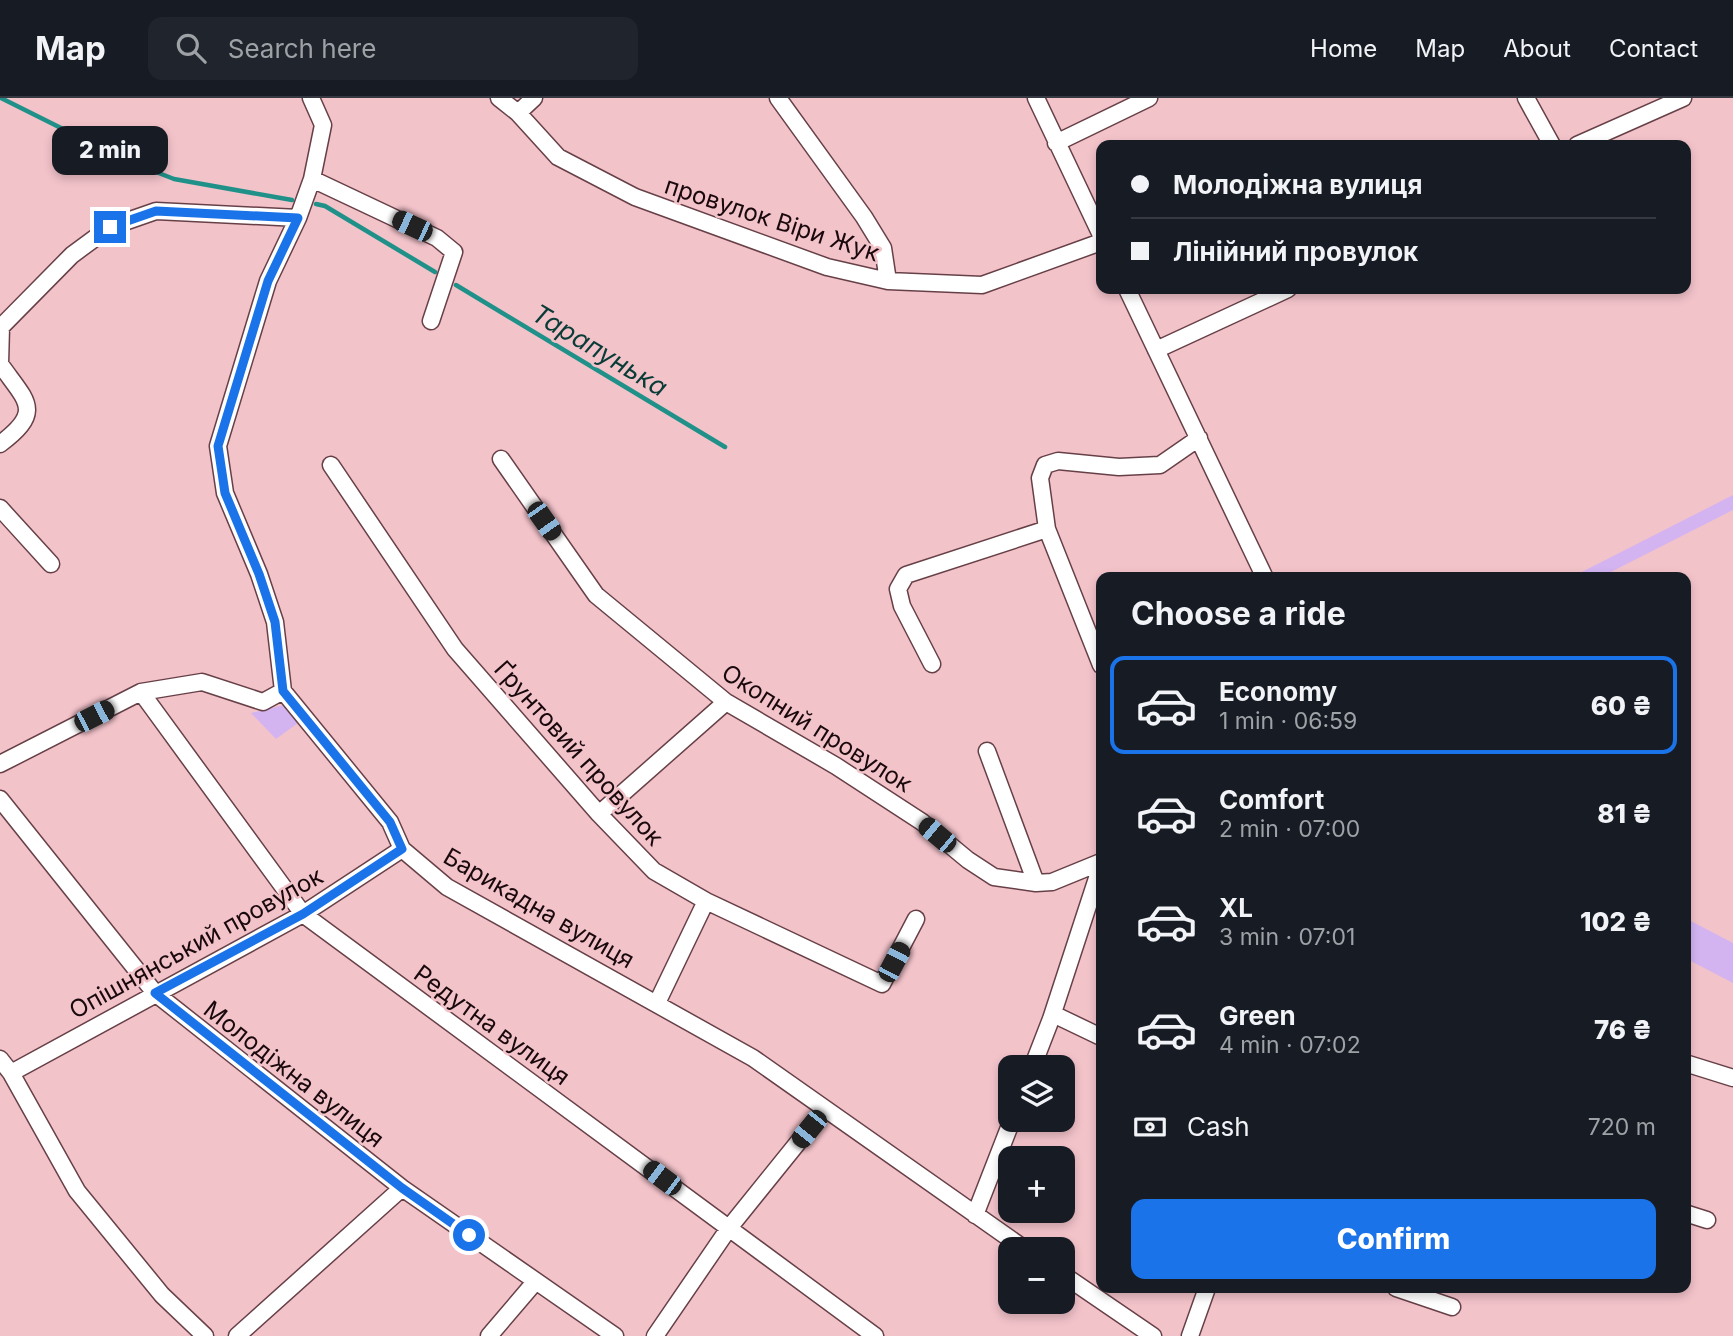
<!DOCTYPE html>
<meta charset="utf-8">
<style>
:root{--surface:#171b24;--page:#20242c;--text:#f1f3f6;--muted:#9ea1a6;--line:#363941;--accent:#1a73e8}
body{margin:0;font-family:Inter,sans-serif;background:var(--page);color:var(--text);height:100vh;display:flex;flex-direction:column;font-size:26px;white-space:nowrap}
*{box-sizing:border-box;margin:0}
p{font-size:23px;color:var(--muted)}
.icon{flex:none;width:38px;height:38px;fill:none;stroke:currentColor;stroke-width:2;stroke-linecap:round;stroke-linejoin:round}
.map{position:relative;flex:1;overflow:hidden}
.side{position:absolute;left:1096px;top:474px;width:595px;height:721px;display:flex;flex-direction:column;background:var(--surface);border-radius:14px;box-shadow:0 4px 10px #0003}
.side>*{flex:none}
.guide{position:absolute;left:1096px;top:42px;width:595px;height:154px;border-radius:14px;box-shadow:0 4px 10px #0003;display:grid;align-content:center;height:154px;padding:0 35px;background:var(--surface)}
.buttons{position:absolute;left:998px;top:957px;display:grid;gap:14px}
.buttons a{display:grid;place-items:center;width:77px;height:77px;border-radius:14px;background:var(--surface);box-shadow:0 4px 10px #0003;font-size:35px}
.end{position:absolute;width:32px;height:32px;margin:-16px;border:9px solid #1a73e8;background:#fff;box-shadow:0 0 0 4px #fff}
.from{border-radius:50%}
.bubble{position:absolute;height:49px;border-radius:14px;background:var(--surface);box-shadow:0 4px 10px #0003;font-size:23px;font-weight:800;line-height:49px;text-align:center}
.car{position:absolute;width:21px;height:42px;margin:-21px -10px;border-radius:9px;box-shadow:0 0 5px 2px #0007;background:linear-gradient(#222 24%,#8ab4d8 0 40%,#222 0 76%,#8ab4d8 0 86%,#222 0)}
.guide b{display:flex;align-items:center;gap:24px;height:66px;font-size:26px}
.guide b+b{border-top:2px solid var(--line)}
.guide i{width:18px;height:18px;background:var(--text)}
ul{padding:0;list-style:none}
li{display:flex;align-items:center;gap:21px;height:98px;margin:0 14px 10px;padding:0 21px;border:4px solid transparent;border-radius:14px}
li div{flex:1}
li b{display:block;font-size:26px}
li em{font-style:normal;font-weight:800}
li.active{border-color:var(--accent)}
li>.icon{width:63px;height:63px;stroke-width:1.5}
h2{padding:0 35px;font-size:32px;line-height:84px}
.pay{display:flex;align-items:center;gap:18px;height:77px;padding:0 35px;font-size:26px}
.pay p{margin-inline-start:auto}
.primary-button{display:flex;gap:14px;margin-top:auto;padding:14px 35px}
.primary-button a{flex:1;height:80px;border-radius:14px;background:var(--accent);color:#fff;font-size:28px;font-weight:800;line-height:80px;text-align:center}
header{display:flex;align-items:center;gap:42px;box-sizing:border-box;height:98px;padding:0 35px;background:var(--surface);border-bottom:2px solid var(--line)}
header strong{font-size:33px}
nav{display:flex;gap:38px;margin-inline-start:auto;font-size:24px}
.search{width:490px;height:63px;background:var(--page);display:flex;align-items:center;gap:18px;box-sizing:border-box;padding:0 24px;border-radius:14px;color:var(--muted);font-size:26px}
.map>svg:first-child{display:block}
.green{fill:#d3b4f1}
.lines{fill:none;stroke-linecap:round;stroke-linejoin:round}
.stream{stroke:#209189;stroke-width:4.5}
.minor-casing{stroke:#674047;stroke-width:19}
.minor{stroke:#fff;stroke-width:16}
.route{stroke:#1a73e8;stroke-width:9}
.labels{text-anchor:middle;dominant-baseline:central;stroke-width:5;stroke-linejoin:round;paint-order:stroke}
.street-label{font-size:24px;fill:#19090c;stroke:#f3c3ca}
.water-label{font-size:26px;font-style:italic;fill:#093b37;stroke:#f3c3ca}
</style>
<header>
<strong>Map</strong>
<div class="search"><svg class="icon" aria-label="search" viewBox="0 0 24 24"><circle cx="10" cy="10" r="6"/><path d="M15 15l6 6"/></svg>Search here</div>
<nav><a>Home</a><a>Map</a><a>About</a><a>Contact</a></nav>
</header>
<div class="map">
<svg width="1733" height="1238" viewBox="0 0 1733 1238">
<rect width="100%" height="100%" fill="#f3c3ca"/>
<!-- green -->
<path class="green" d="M 1733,397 L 1733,412 L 1601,479 L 1572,479 Z
M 284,607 L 298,625 L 276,641 L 251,615 Z
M 1685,820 L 1733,845 L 1733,885 L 1685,860 Z"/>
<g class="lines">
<!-- stream -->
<path class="stream" d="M 1,0 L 123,61 L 174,81 L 292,102
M 316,106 L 325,108 L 435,174
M 456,187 L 725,349"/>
<defs>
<path id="minor" d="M 311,0 L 323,27 L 312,81 L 298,120 L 268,183 L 218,348 L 225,395 L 259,476 L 275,524 L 283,593 L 390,724 L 402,751 L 447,789 L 753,960 L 1026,1152
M 499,0 L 518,15 L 558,59 L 635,99 L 827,169 L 888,183 L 982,187 L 1101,144
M 778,0 L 864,119 L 883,150 L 888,183
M 1036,0 L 1101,137
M 1526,0 L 1552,47
M 518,15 L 534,0
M 1056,45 L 1149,0
M 1577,47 L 1683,0
M 312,81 L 437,140 L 454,154 L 431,223
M 1127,191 L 1265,480
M 1156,252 L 1288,191
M 0,266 L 1,229 L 72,157 L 110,129 L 156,113 L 298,120
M 0,266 C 27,304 44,313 0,346
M 501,361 L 596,497 L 726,604 L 836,668 L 922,724 L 968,762 L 994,779 L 1036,785 L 1052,784 L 1101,764
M 331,367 L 455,551 L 599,716 L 654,773 L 706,803 L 882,886 L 916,821
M 0,410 L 51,466
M 932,566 L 902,508 L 898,491 L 906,477 L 1047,431
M 1101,567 L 1047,431 L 1040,380 L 1045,367 L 1058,363 L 1119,369 L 1160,367 L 1199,340
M 141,594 L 303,816 L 875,1238
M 987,653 L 1036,785
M 0,666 L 141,594 L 202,584 L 263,604 L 283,593
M 0,701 L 155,895 L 402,1090 L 615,1238
M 599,716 L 726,604
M 657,905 L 706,803
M 1053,916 L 1101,939
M 0,961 L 11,975 L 77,1093 L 162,1197 L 205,1238
M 1685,965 L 1733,980
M 1032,970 L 1051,921 L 1101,768
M 11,975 L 303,816 L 402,751
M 1685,1115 L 1707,1122
M 975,1117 L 1012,1022
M 1062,1176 L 1153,1238
M 1396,1190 L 1452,1209
M 237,1238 L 402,1090
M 489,1238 L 535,1184
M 655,1238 L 729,1130 L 825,1011
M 1190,1238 L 1207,1190"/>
</defs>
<!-- minor casing -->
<use href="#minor" class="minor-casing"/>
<!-- minor -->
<use href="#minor" class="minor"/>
</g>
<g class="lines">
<!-- route -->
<path class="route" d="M 110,129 L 156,113 L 298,120 L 268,183 L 218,348 L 225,395 L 259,476 L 275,524 L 283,593 L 390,724 L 402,751 L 303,816 L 155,895 L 402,1090 L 469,1137"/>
</g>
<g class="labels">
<!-- street labels -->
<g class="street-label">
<text transform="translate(772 121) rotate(18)">провулок Віри Жук</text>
<text transform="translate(817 630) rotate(32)">Окопний провулок</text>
<text transform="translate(579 655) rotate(48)">Ґрунтовий провулок</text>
<text transform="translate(539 810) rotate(30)">Барикадна вулиця</text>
<text transform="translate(196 845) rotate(-29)">Опішнянський провулок</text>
<text transform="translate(492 927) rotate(36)">Редутна вулиця</text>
<text transform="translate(294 976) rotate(38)">Молодіжна вулиця</text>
</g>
<!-- water labels -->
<g class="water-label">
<text transform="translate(600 252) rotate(31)">Тарапунька</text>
</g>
</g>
</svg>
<div class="buttons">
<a><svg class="icon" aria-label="layers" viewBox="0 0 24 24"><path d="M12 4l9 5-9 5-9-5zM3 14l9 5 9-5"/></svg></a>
<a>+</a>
<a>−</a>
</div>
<i class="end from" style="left:469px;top:1137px"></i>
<i class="end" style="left:110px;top:129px"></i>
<div class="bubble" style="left:52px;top:28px;width:116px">2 min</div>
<i class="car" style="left:412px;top:128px;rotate:295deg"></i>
<i class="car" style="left:544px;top:423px;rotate:145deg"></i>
<i class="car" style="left:94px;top:618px;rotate:63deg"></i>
<i class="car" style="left:937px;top:737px;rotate:310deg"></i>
<i class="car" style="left:894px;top:864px;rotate:28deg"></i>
<i class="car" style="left:809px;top:1031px;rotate:219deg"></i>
<i class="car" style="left:662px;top:1080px;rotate:307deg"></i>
<div class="guide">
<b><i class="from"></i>Молодіжна вулиця</b>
<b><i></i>Лінійний провулок</b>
</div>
<section class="side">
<h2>Choose a ride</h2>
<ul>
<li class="active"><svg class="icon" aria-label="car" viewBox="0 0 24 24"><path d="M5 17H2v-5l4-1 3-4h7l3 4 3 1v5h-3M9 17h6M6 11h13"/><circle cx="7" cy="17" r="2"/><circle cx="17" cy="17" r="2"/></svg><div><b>Economy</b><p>1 min · 06:59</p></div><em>60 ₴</em></li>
<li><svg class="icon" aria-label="car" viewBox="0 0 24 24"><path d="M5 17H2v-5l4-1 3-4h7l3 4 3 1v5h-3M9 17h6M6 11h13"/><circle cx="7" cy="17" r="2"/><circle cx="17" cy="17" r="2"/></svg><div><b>Comfort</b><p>2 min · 07:00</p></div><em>81 ₴</em></li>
<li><svg class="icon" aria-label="car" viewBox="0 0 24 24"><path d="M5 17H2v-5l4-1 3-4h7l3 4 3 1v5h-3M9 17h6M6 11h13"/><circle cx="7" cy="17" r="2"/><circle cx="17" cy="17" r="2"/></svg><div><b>XL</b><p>3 min · 07:01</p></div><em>102 ₴</em></li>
<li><svg class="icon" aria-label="car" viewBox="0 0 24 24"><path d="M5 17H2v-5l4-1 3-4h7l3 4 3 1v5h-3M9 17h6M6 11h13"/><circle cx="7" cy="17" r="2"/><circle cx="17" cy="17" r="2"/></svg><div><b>Green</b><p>4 min · 07:02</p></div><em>76 ₴</em></li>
</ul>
<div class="pay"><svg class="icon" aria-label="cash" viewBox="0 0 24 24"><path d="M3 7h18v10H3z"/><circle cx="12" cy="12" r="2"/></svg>Cash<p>720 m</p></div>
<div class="primary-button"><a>Confirm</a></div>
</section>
</div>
